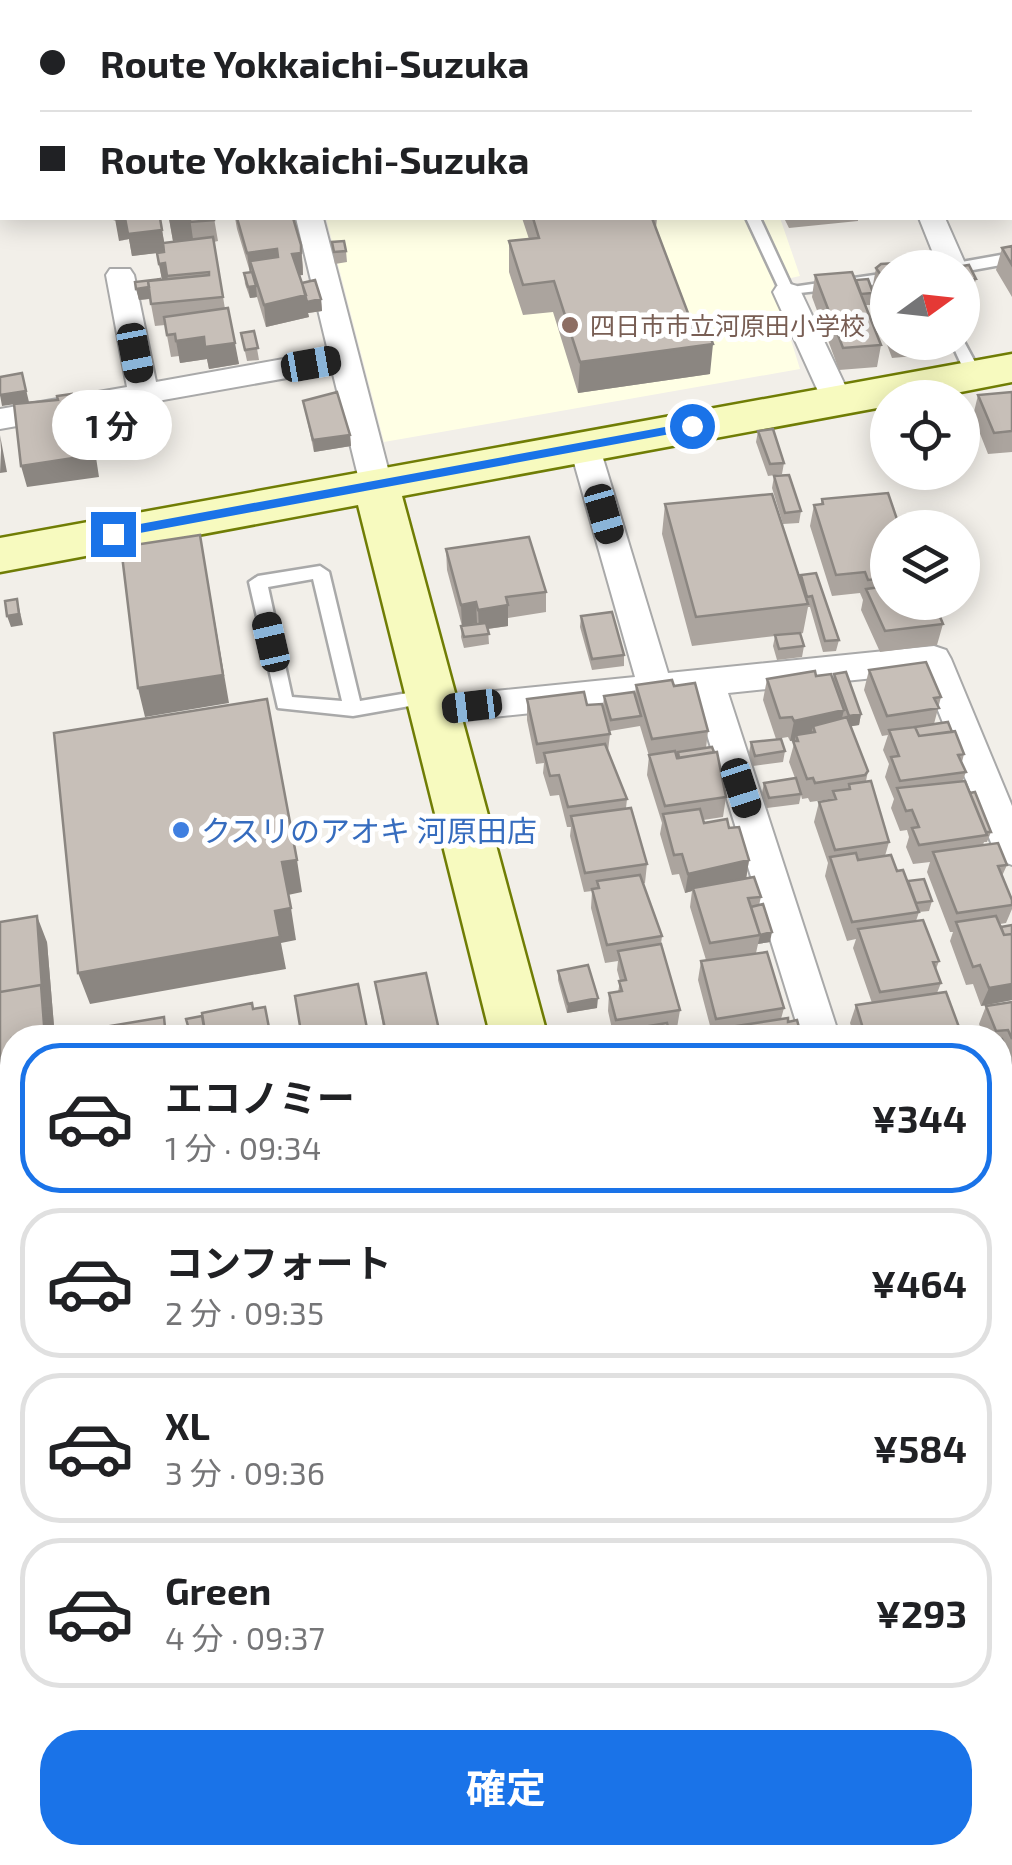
<!DOCTYPE html>
<html lang="ja">
<meta charset="utf-8">
<style>
:root{--surface:#fff;--page:#f6f6f6;--text:#202124;--muted:#757577;--line:#e0e0e0;--accent:#1a73e8}
body{margin:0;font-family:"Exo 2","Noto Sans JP",sans-serif;background:var(--page);color:var(--text);height:100vh;display:flex;flex-direction:column;font-size:38px;white-space:nowrap}
*{box-sizing:border-box;margin:0}
p{font-size:32px;color:var(--muted)}
.icon{flex:none;width:55px;height:55px;fill:none;stroke:currentColor;stroke-width:2;stroke-linecap:round;stroke-linejoin:round}
.map{position:relative;flex:1;overflow:hidden}
.side{position:absolute;left:0px;top:1025px;width:1012px;height:840px;display:flex;flex-direction:column;background:var(--surface);border-radius:40px 40px 0 0;box-shadow:0 5px 25px #0003}
.side>*{flex:none}
.guide{position:absolute;left:0px;top:0px;width:1012px;height:220px;box-shadow:0 5px 25px #0003;display:grid;align-content:center;height:220px;padding:0 40px;background:var(--surface)}
.needle{width:65px;rotate:75deg}
.fabs{position:absolute;left:870px;top:250px;display:grid;gap:20px}
.fabs a{display:grid;place-items:center;width:110px;height:110px;border-radius:50%;background:var(--surface);box-shadow:0 5px 25px #0003;font-size:50px}
.end{position:absolute;width:45px;height:45px;margin:-22px;border:12px solid #1a73e8;background:#fff;box-shadow:0 0 0 5px #fff}
.from{border-radius:50%}
.bubble{position:absolute;height:70px;border-radius:35px;background:var(--surface);box-shadow:0 5px 25px #0003;font-size:32px;font-weight:700;line-height:70px;text-align:center}
.car{position:absolute;width:30px;height:60px;margin:-30px -15px;border-radius:12px;box-shadow:0 0 8px 2px #0007;background:linear-gradient(#222 24%,#8ab4d8 0 40%,#222 0 76%,#8ab4d8 0 86%,#222 0)}
.guide b{display:flex;align-items:center;gap:35px;height:95px;font-size:38px}
.guide b+b{border-top:2px solid var(--line)}
.guide i{width:25px;height:25px;background:var(--text)}
ul{padding:18px 0 0;list-style:none}
li{display:flex;align-items:center;gap:30px;height:150px;margin:0 20px 15px;padding:0 20px;border:5px solid var(--line);border-radius:40px}
li div{flex:1}
li b{display:block;font-size:38px}
li em{font-style:normal;font-weight:700}
li.current{border-color:var(--accent)}
li>.icon{width:90px;height:90px;stroke-width:1.5}
.primary-button{display:flex;gap:20px;margin-top:auto;padding:20px 40px}
.primary-button a{flex:1;height:115px;border-radius:40px;background:var(--accent);color:#fff;font-size:40px;font-weight:700;line-height:115px;text-align:center}
.map>svg:first-child{display:block}
.education{fill:#ffffe5}
.lines{fill:none;stroke-linecap:round;stroke-linejoin:round}
.lane-casing{stroke:#a9a9a9;stroke-width:5}
.street-casing{stroke:#a9a9a9;stroke-width:4}
.secondary-casing{stroke:#707d05;stroke-width:5}
.lane{fill:#fff;fill-rule:evenodd}
.street{fill:#fff;fill-rule:evenodd}
.secondary{fill:#f7fabf;fill-rule:evenodd}
.wall{fill:#aba49e}
.shaded-wall{fill:#8b8681}
.building{fill:#c7bfb8;stroke:#8b8681;stroke-width:2.5}
.route{fill:#1a73e8}
.education-dot{fill:#8d6e63;stroke:#fff;stroke-width:4}
.shop-dot{fill:#3f7fe0;stroke:#fff;stroke-width:4}
.labels{text-anchor:middle;dominant-baseline:central;stroke-width:10;stroke-linejoin:round;paint-order:stroke}
.far-education-label{font-size:25px;fill:#785e54;stroke:#fff;text-anchor:start}
.shop-label{font-size:30px;fill:#366cbe;stroke:#fff;text-anchor:start}
</style>
<div class="map">
<svg width="1012" height="1865" viewBox="0 0 1012 1865">
<rect width="100%" height="100%" fill="#f2efe9"/>
<!-- education -->
<path class="education" d="M 326,218 L 780,218 L 800,276 L 773,282 L 800,369 L 384,442 Z"/>
<g class="lines">
<defs>
<path id="lane" d="M 746,218 L 760,218 L 792,287 L 888,273 L 888,283 L 782,295 Z
M 1012,253 L 1012,263 L 962,272 L 962,268 L 949,268 L 956,263 Z
M 962,338 L 982,375 L 980,379 L 968,379 L 951,342 L 962,342 Z
M 320,566 L 329,572 L 360,701 L 432,689 L 438,691 L 441,696 L 438,701 L 353,716 L 278,708 L 249,582 L 258,576 ZM 313,579 L 342,701 L 292,697 L 268,587 Z"/>
<path id="street" d="M 234,0 L 259,0 L 260,2 L 236,2 Z
M 832,0 L 856,0 L 857,2 L 833,2 Z
M 2,70 L 2,86 L 0,87 L 0,71 Z
M 296,218 L 323,218 L 392,484 L 387,492 L 376,495 L 365,492 L 360,484 L 332,370 L 0,429 L 0,409 L 127,387 L 106,275 L 110,269 L 130,269 L 134,275 L 156,382 L 328,351 Z
M 919,218 L 945,218 L 967,268 L 963,274 L 962,268 L 939,268 Z
M 787,283 L 797,286 L 801,292 L 852,400 L 848,407 L 826,407 L 822,400 L 773,292 L 777,286 Z
M 584,435 L 595,438 L 599,445 L 668,673 L 934,646 L 946,650 L 951,659 L 1012,806 L 1012,865 L 999,860 L 994,850 L 923,673 L 728,693 L 840,1038 L 801,1038 L 695,696 L 436,723 L 424,719 L 419,710 L 424,701 L 436,697 L 635,677 L 569,445 L 573,438 Z
M 1012,1179 L 1012,1217 L 1000,1218 L 1000,1180 Z
M 1000,1235 L 1012,1240 L 1012,1316 L 1000,1311 Z
M 12,1307 L 12,1347 L 0,1349 L 0,1309 Z
M 277,1852 L 327,1852 L 329,1865 L 279,1865 Z
M 656,1852 L 706,1852 L 707,1865 L 657,1865 Z
M 761,1852 L 811,1852 L 816,1865 L 766,1865 Z"/>
<path id="secondary" d="M 1012,354 L 1012,382 L 930,398 L 888,398 L 888,406 L 402,496 L 548,1038 L 491,1038 L 358,505 L 0,572 L 0,538 Z
M 703,1852 L 777,1852 L 780,1865 L 706,1865 Z"/>
</defs>
<!-- lane casing -->
<use href="#lane" class="lane-casing"/>
<!-- street casing -->
<use href="#street" class="street-casing"/>
<!-- secondary casing -->
<use href="#secondary" class="secondary-casing"/>
<!-- lane -->
<use href="#lane" class="lane"/>
<!-- street -->
<use href="#street" class="street"/>
<!-- secondary -->
<use href="#secondary" class="secondary"/>
</g>
<!-- wall -->
<path class="wall" d="M 1010,11 L 1012,11 L 1012,64 L 1010,64 Z
M 169,218 L 214,218 L 218,241 L 214,242 L 225,309 L 239,364 L 209,369 L 207,359 L 180,363 L 179,356 L 171,357 L 165,325 L 155,326 L 150,299 L 139,300 L 135,282 L 162,280 L 157,253 L 164,252 L 132,256 L 129,239 L 119,241 L 162,230 L 164,243 L 193,240 L 173,241 Z
M 235,218 L 293,218 L 301,245 L 303,267 L 303,275 L 299,275 L 302,283 L 321,299 L 322,311 L 308,313 L 309,317 L 266,327 L 257,297 L 250,298 L 245,284 L 244,273 L 250,272 L 237,229 Z
M 522,218 L 657,218 L 656,228 L 710,374 L 578,393 L 553,312 L 523,315 L 509,272 L 509,241 L 529,239 Z
M 784,218 L 858,218 L 858,221 L 789,228 Z
M 332,242 L 346,251 L 347,262 L 335,264 Z
M 1012,246 L 1012,297 L 996,270 L 1002,248 Z
M 876,268 L 888,268 L 888,342 L 950,342 L 948,353 L 892,358 L 874,310 L 877,297 L 872,290 Z
M 962,268 L 976,279 L 973,290 L 962,291 Z
M 815,275 L 856,282 L 873,293 L 871,305 L 865,305 L 881,345 L 877,367 L 839,370 L 812,297 Z
M 254,331 L 259,360 L 247,361 L 241,333 Z
M 1012,392 L 1012,452 L 988,454 L 973,416 L 978,395 Z
M 303,401 L 350,435 L 351,446 L 314,452 Z
M 758,431 L 784,463 L 782,474 L 768,476 L 756,442 Z
M 774,476 L 801,511 L 799,523 L 783,524 L 772,488 Z
M 822,499 L 888,528 L 888,602 L 943,624 L 937,645 L 880,652 L 861,610 L 863,600 L 860,593 L 832,596 L 810,526 L 814,505 L 821,504 Z
M 665,504 L 800,579 L 801,575 L 839,640 L 836,651 L 823,652 L 810,607 L 808,607 L 803,633 L 800,634 L 804,646 L 802,657 L 777,660 L 773,646 L 775,636 L 692,646 L 662,534 Z
M 446,549 L 546,592 L 546,612 L 508,618 L 508,626 L 488,629 L 489,644 L 464,648 L 461,637 L 462,626 L 447,570 Z
M 581,616 L 624,655 L 624,666 L 592,670 L 580,627 Z
M 869,670 L 941,697 L 934,724 L 964,754 L 962,762 L 966,772 L 962,782 L 991,832 L 987,842 L 984,842 L 983,845 L 1007,865 L 1002,876 L 1012,900 L 1012,909 L 1006,923 L 1000,924 L 1001,927 L 1012,925 L 1012,1000 L 981,1006 L 973,984 L 966,985 L 950,941 L 953,932 L 950,932 L 927,872 L 930,862 L 913,864 L 906,847 L 909,837 L 907,830 L 900,831 L 891,808 L 894,799 L 885,777 L 889,764 L 883,750 L 888,735 L 882,736 L 864,690 Z
M 834,674 L 861,714 L 859,725 L 851,726 L 868,771 L 866,781 L 889,842 L 885,856 L 908,881 L 932,901 L 929,911 L 919,912 L 916,921 L 939,961 L 936,969 L 941,983 L 937,993 L 963,1038 L 855,1038 L 850,1023 L 856,1005 L 872,1003 L 853,948 L 856,939 L 847,941 L 825,876 L 828,863 L 814,822 L 819,802 L 831,799 L 810,802 L 808,798 L 802,799 L 801,795 L 799,804 L 767,808 L 762,793 L 764,783 L 795,778 L 789,762 L 795,740 L 790,741 L 788,737 L 776,739 L 763,700 L 767,679 L 816,676 L 833,679 Z
M 636,685 L 674,686 L 708,731 L 706,748 L 726,797 L 723,817 L 703,820 L 704,823 L 729,828 L 749,860 L 746,879 L 761,897 L 759,905 L 770,942 L 758,944 L 756,953 L 784,1008 L 781,1019 L 788,1022 L 801,1035 L 800,1038 L 728,1038 L 729,1034 L 713,1037 L 698,980 L 701,961 L 706,960 L 690,907 L 692,891 L 685,893 L 679,874 L 672,875 L 660,834 L 662,823 L 647,775 L 649,756 L 640,726 L 610,731 L 603,706 L 604,696 L 635,694 Z
M 527,699 L 587,705 L 610,734 L 608,751 L 627,799 L 626,808 L 647,864 L 645,883 L 643,884 L 662,936 L 661,944 L 680,1010 L 677,1028 L 669,1029 L 671,1038 L 614,1038 L 608,1011 L 609,993 L 618,992 L 620,981 L 617,970 L 618,961 L 605,963 L 591,908 L 592,891 L 584,892 L 570,836 L 571,827 L 567,827 L 559,795 L 550,796 L 543,773 L 544,763 L 536,764 L 527,720 Z
M 751,742 L 785,751 L 783,762 L 753,766 L 749,753 Z
M 0,922 L 47,942 L 55,1038 L 12,1038 L 12,1129 L 0,1131 Z
M 558,971 L 597,1008 L 567,1013 L 558,980 Z
M 426,973 L 440,1038 L 385,1038 L 375,982 Z
M 1012,1002 L 1012,1100 L 1009,1092 L 1012,1087 L 1000,1089 L 1000,1038 L 984,1038 L 979,1024 L 986,1006 Z
M 1012,1128 L 1012,1168 L 1006,1169 L 1000,1154 L 1000,1131 Z
M 12,1350 L 12,1775 L 0,1778 L 0,1352 Z
M 1012,1383 L 1012,1423 L 1000,1424 L 1000,1384 Z
M 1012,1424 L 1012,1507 L 1000,1509 L 1000,1426 Z
M 1012,1509 L 1012,1539 L 1000,1540 L 1000,1510 Z
M 1012,1541 L 1012,1640 L 1000,1641 L 1000,1542 Z
M 1006,1642 L 1012,1642 L 1012,1665 L 1006,1666 L 1001,1648 Z
M 12,1785 L 12,1813 L 0,1815 L 0,1787 Z
M 920,1852 L 1000,1852 L 1012,1865 L 922,1865 Z"/>
<!-- shaded-wall -->
<path class="shaded-wall" d="M 104,0 L 148,0 L 148,2 L 96,2 Z
M 162,0 L 177,0 L 176,2 L 162,2 Z
M 125,218 L 162,230 L 166,252 L 132,256 L 129,239 L 119,241 L 115,219 Z
M 190,218 L 193,239 L 173,241 L 169,219 Z
M 301,245 L 303,275 L 294,276 L 292,254 Z
M 277,249 L 279,271 L 250,261 L 252,274 L 250,274 L 247,253 Z
M 165,263 L 169,285 L 163,285 L 159,264 Z
M 162,285 L 164,297 L 139,300 L 136,289 Z
M 256,286 L 257,297 L 250,298 L 248,287 Z
M 306,295 L 321,299 L 322,311 L 308,313 L 309,317 L 266,327 L 264,305 Z
M 204,337 L 235,343 L 239,364 L 209,369 L 207,359 L 180,363 L 176,341 Z
M 713,344 L 710,374 L 578,393 L 580,362 Z
M 22,373 L 29,402 L 2,406 L 0,395 Z
M 85,397 L 90,418 L 99,477 L 27,487 L 21,466 Z
M 0,435 L 7,472 L 0,473 L 1,450 Z
M 350,435 L 351,446 L 314,452 L 313,440 Z
M 200,535 L 229,703 L 145,717 L 138,688 Z
M 17,599 L 23,625 L 11,627 L 7,616 Z
M 476,602 L 477,623 L 462,626 L 461,605 Z
M 508,605 L 508,626 L 479,630 L 478,610 Z
M 844,710 L 839,730 L 815,732 L 813,726 L 811,736 L 796,735 L 795,740 L 790,741 L 794,721 Z
M 861,714 L 859,725 L 847,727 L 849,716 Z
M 297,860 L 302,892 L 288,895 L 282,862 Z
M 749,860 L 746,879 L 693,888 L 692,891 L 685,893 L 688,874 Z
M 291,908 L 296,940 L 281,943 L 286,969 L 90,1004 L 78,973 L 275,911 Z
M 37,916 L 47,942 L 55,1038 L 45,1038 Z
M 772,932 L 770,942 L 758,944 L 760,935 Z
M 1012,984 L 1012,1000 L 981,1006 L 989,988 Z
M 598,998 L 597,1008 L 567,1013 L 568,1004 Z"/>
<!-- building -->
<path class="building" d="M 180,0 L 238,0 L 240,2 L 176,1 Z
M 667,0 L 694,0 L 695,2 L 668,2 Z
M 697,0 L 839,0 L 840,2 L 699,2 Z
M 963,0 L 1005,0 L 1006,1 L 964,2 Z
M 1010,11 L 1012,11 L 1012,43 L 1010,43 Z
M 0,34 L 2,34 L 2,50 L 0,47 Z
M 2,123 L 2,144 L 0,145 L 0,124 Z
M 115,218 L 160,218 L 162,230 L 128,234 L 125,218 L 115,219 Z
M 190,218 L 214,218 L 214,220 L 190,222 Z
M 237,218 L 293,218 L 301,245 L 301,253 L 292,254 L 306,295 L 264,305 L 250,261 L 278,257 L 277,249 L 247,253 Z
M 533,218 L 652,218 L 694,329 L 707,328 L 713,344 L 580,362 L 554,281 L 523,285 L 509,241 L 539,238 Z
M 213,237 L 223,297 L 151,304 L 148,281 L 209,275 L 209,272 L 167,276 L 165,263 L 159,264 L 157,253 L 164,252 L 163,243 Z
M 344,241 L 346,251 L 334,252 L 332,242 Z
M 1012,246 L 1012,265 L 1002,248 Z
M 925,261 L 928,268 L 888,268 L 888,285 L 876,268 L 881,264 Z
M 969,265 L 976,279 L 962,280 L 962,268 L 950,268 Z
M 252,272 L 256,286 L 248,287 L 244,273 Z
M 852,272 L 881,345 L 843,348 L 815,275 Z
M 161,279 L 148,281 L 149,287 L 136,289 L 135,282 Z
M 868,279 L 873,293 L 861,294 L 856,280 Z
M 315,280 L 321,299 L 307,302 L 302,283 Z
M 878,288 L 888,288 L 888,313 Z
M 228,308 L 235,343 L 205,347 L 204,337 L 176,341 L 175,334 L 167,335 L 164,317 Z
M 697,322 L 700,329 L 694,329 L 692,323 Z
M 254,331 L 258,348 L 245,350 L 241,333 Z
M 22,373 L 26,391 L 0,395 L 0,377 Z
M 337,392 L 350,435 L 313,440 L 303,401 Z
M 1012,392 L 1012,431 L 994,433 L 978,395 Z
M 72,394 L 73,398 L 85,397 L 93,455 L 21,466 L 14,404 L 58,400 L 57,396 Z
M 773,429 L 784,463 L 770,464 L 758,431 Z
M 789,475 L 801,511 L 785,513 L 774,476 Z
M 888,493 L 900,528 L 888,528 L 888,578 L 868,580 L 865,572 L 836,575 L 814,505 L 823,504 L 822,499 Z
M 772,494 L 808,604 L 696,617 L 665,504 Z
M 200,535 L 223,675 L 138,688 L 121,547 Z
M 529,537 L 546,592 L 506,597 L 508,605 L 478,610 L 476,602 L 461,605 L 446,549 Z
M 816,573 L 839,640 L 825,641 L 812,596 L 807,597 L 801,575 Z
M 888,586 L 888,602 L 934,602 L 943,624 L 885,631 L 866,589 Z
M 17,599 L 19,614 L 7,616 L 5,601 Z
M 612,612 L 624,655 L 592,659 L 581,616 Z
M 486,623 L 489,634 L 464,637 L 461,626 Z
M 800,633 L 804,646 L 779,649 L 775,635 Z
M 926,662 L 941,697 L 934,698 L 939,708 L 887,716 L 869,670 Z
M 815,671 L 816,676 L 831,674 L 844,710 L 794,721 L 792,717 L 780,718 L 767,679 Z
M 846,672 L 861,714 L 849,716 L 834,674 Z
M 672,680 L 674,686 L 695,683 L 708,731 L 652,739 L 636,685 Z
M 584,692 L 587,705 L 602,704 L 610,734 L 537,744 L 527,699 Z
M 634,692 L 641,716 L 611,720 L 604,696 Z
M 267,699 L 297,860 L 282,862 L 291,908 L 275,911 L 280,937 L 78,973 L 54,733 Z
M 847,717 L 868,771 L 865,775 L 815,783 L 813,778 L 807,779 L 793,741 L 798,741 L 796,735 L 815,732 L 813,726 Z
M 948,722 L 952,732 L 919,736 L 915,727 Z
M 915,727 L 919,736 L 955,731 L 964,754 L 958,755 L 966,772 L 900,781 L 891,757 L 899,756 L 889,730 Z
M 781,739 L 785,751 L 755,756 L 751,742 Z
M 605,744 L 627,799 L 568,807 L 559,775 L 550,776 L 544,753 Z
M 712,747 L 714,752 L 679,758 L 678,752 Z
M 675,751 L 677,758 L 717,752 L 726,797 L 665,806 L 649,755 Z
M 796,778 L 801,794 L 769,798 L 764,783 Z
M 871,781 L 889,842 L 835,850 L 819,802 L 836,799 L 833,791 L 850,789 L 849,784 Z
M 965,781 L 987,835 L 919,845 L 912,828 L 919,827 L 912,810 L 906,811 L 897,788 Z
M 975,792 L 991,832 L 986,832 L 970,793 Z
M 631,808 L 647,864 L 585,873 L 571,816 Z
M 700,809 L 704,823 L 727,819 L 729,828 L 739,827 L 749,860 L 688,874 L 682,854 L 674,855 L 663,814 Z
M 998,843 L 1007,865 L 998,866 L 1012,900 L 1012,905 L 957,913 L 933,852 Z
M 856,853 L 858,860 L 891,855 L 897,871 L 903,870 L 919,912 L 852,922 L 830,857 Z
M 640,875 L 662,936 L 607,945 L 592,889 L 599,888 L 597,881 Z
M 754,877 L 761,897 L 748,898 L 760,935 L 710,943 L 693,888 Z
M 924,879 L 932,901 L 916,903 L 908,881 Z
M 763,904 L 772,932 L 760,935 L 751,907 Z
M 37,916 L 42,988 L 41,985 L 0,992 L 0,922 Z
M 996,916 L 1004,935 L 1012,934 L 1012,984 L 989,988 L 980,965 L 973,967 L 956,922 Z
M 923,920 L 939,961 L 933,962 L 941,983 L 880,992 L 858,929 Z
M 1012,925 L 1012,934 L 1004,935 L 1001,927 Z
M 661,944 L 680,1010 L 616,1020 L 609,993 L 622,991 L 619,981 L 626,980 L 618,951 Z
M 767,952 L 784,1008 L 716,1019 L 701,961 Z
M 588,965 L 598,998 L 568,1004 L 558,971 Z
M 426,973 L 440,1034 L 423,1038 L 387,1038 L 375,982 Z
M 358,984 L 369,1038 L 302,1038 L 295,996 Z
M 41,985 L 45,1038 L 12,1038 L 12,1097 L 0,1100 L 0,992 Z
M 946,992 L 963,1038 L 894,1038 L 892,1031 L 865,1035 L 856,1005 Z
M 1012,1002 L 1012,1039 L 1008,1030 L 996,1031 L 986,1006 Z
M 252,1003 L 253,1009 L 265,1007 L 271,1038 L 206,1038 L 202,1013 Z
M 202,1016 L 206,1038 L 184,1038 L 183,1027 L 188,1026 L 186,1019 Z
M 164,1017 L 166,1038 L 105,1038 L 104,1027 Z
M 788,1018 L 788,1022 L 797,1020 L 801,1035 L 793,1038 L 733,1038 L 730,1027 Z
M 667,1023 L 671,1038 L 622,1038 L 620,1031 Z
M 1000,1039 L 1002,1039 L 1012,1064 L 1012,1078 L 1000,1080 Z
M 1012,1128 L 1012,1160 L 1010,1161 L 1000,1131 Z
M 12,1350 L 12,1759 L 0,1761 L 0,1352 Z
M 1012,1383 L 1012,1416 L 1001,1417 L 1000,1384 Z
M 1012,1424 L 1012,1497 L 1000,1498 L 1000,1426 Z
M 1012,1509 L 1012,1533 L 1000,1535 L 1000,1510 Z
M 1012,1541 L 1012,1631 L 1000,1632 L 1000,1542 Z
M 1006,1642 L 1012,1642 L 1012,1661 L 1011,1661 Z
M 12,1785 L 12,1808 L 0,1811 L 0,1787 Z
M 1010,1822 L 1012,1832 L 1012,1865 L 932,1865 L 930,1852 L 1000,1852 L 1000,1823 Z
M 385,1852 L 467,1852 L 470,1865 L 387,1865 Z
M 533,1852 L 625,1852 L 628,1865 L 535,1865 Z"/>
<!-- route -->
<path class="route" d="M 692,422 L 699,426 L 697,429 L 113,538 L 106,534 L 113,529 Z"/>
<!-- markers -->
<circle class="education-dot" cx="570" cy="325" r="10"/>
<circle class="shop-dot" cx="181" cy="830" r="10"/>
<g class="labels">
<!-- far-education labels -->
<g class="far-education-label">
<text x="590" y="325">四日市市立河原田小学校</text>
</g>
<!-- shop labels -->
<g class="shop-label">
<text x="201" y="830">クスリのアオキ 河原田店</text>
</g>
</g>
</svg>
<div class="fabs">
<a><svg class="needle" viewBox="-14 -14 28 28"><path d="M0-13l5 13h-10z" fill="#e53935"/><path d="M0 13l5-13h-10z" fill="#757577"/></svg></a>
<a><svg class="icon" aria-label="locate" viewBox="0 0 24 24"><circle cx="12" cy="12" r="6"/><path d="M12 2v4M12 18v4M2 12h4M18 12h4"/></svg></a>
<a><svg class="icon" aria-label="layers" viewBox="0 0 24 24"><path d="M12 4l9 5-9 5-9-5zM3 14l9 5 9-5"/></svg></a>
</div>
<i class="end from" style="left:692px;top:426px"></i>
<i class="end" style="left:113px;top:534px"></i>
<div class="bubble" style="left:52px;top:390px;width:120px">1 分</div>
<i class="car" style="left:135px;top:353px;rotate:169deg"></i>
<i class="car" style="left:311px;top:364px;rotate:80deg"></i>
<i class="car" style="left:604px;top:514px;rotate:164deg"></i>
<i class="car" style="left:271px;top:642px;rotate:347deg"></i>
<i class="car" style="left:472px;top:706px;rotate:263deg"></i>
<i class="car" style="left:741px;top:788px;rotate:162deg"></i>
<div class="guide">
<b><i class="from"></i>Route Yokkaichi-Suzuka</b>
<b><i></i>Route Yokkaichi-Suzuka</b>
</div>
<section class="side">
<ul>
<li class="current"><svg class="icon" aria-label="car" viewBox="0 0 24 24"><path d="M5 17H2v-5l4-1 3-4h7l3 4 3 1v5h-3M9 17h6M6 11h13"/><circle cx="7" cy="17" r="2"/><circle cx="17" cy="17" r="2"/></svg><div><b>エコノミー</b><p>1 分 · 09:34</p></div><em>¥344</em></li>
<li><svg class="icon" aria-label="car" viewBox="0 0 24 24"><path d="M5 17H2v-5l4-1 3-4h7l3 4 3 1v5h-3M9 17h6M6 11h13"/><circle cx="7" cy="17" r="2"/><circle cx="17" cy="17" r="2"/></svg><div><b>コンフォート</b><p>2 分 · 09:35</p></div><em>¥464</em></li>
<li><svg class="icon" aria-label="car" viewBox="0 0 24 24"><path d="M5 17H2v-5l4-1 3-4h7l3 4 3 1v5h-3M9 17h6M6 11h13"/><circle cx="7" cy="17" r="2"/><circle cx="17" cy="17" r="2"/></svg><div><b>XL</b><p>3 分 · 09:36</p></div><em>¥584</em></li>
<li><svg class="icon" aria-label="car" viewBox="0 0 24 24"><path d="M5 17H2v-5l4-1 3-4h7l3 4 3 1v5h-3M9 17h6M6 11h13"/><circle cx="7" cy="17" r="2"/><circle cx="17" cy="17" r="2"/></svg><div><b>Green</b><p>4 分 · 09:37</p></div><em>¥293</em></li>
</ul>
<div class="primary-button"><a>確定</a></div>
</section>
</div>
